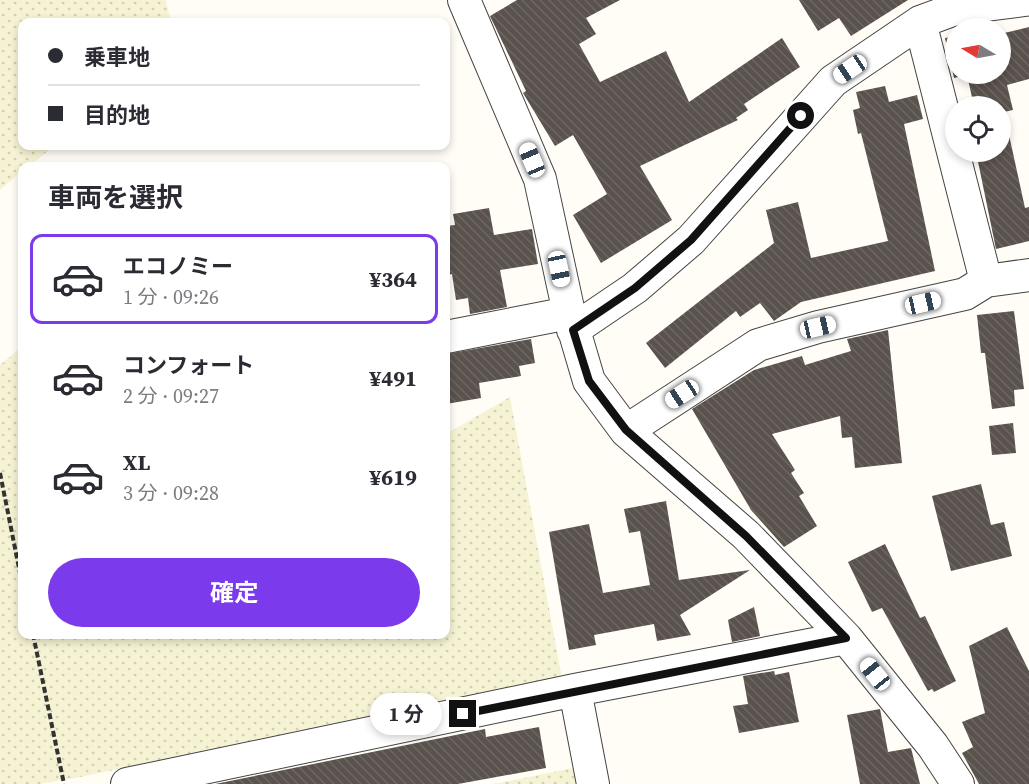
<!DOCTYPE html>
<html lang="ja">
<meta charset="utf-8">
<style>
:root{--surface:#fff;--page:#f7f7f7;--text:#2b2b33;--muted:#7c7c81;--line:#e1e1e2;--accent:#7c3aed}
body{margin:0;font-family:"Source Serif 4","Noto Sans JP",serif;background:var(--page);color:var(--text);height:100vh;display:flex;flex-direction:column;font-size:22px;white-space:nowrap}
*{box-sizing:border-box;margin:0}
p{font-size:20px;color:var(--muted)}
.icon{flex:none;width:33px;height:33px;fill:none;stroke:currentColor;stroke-width:2;stroke-linecap:round;stroke-linejoin:round}
.map{position:relative;flex:1;overflow:hidden}
.details{position:absolute;left:18px;top:162px;width:432px;height:477px;display:flex;flex-direction:column;background:var(--surface);border-radius:12px;box-shadow:0 3px 9px #0003}
.details>*{flex:none}
.hud{position:absolute;left:18px;top:18px;width:432px;height:132px;border-radius:12px;box-shadow:0 3px 9px #0003;display:grid;align-content:center;height:132px;padding:0 30px;background:var(--surface)}
.needle{width:39px;rotate:280deg}
.fabs{position:absolute;left:945px;top:18px;display:grid;gap:12px}
.fabs a{display:grid;place-items:center;width:66px;height:66px;border-radius:50%;background:var(--surface);box-shadow:0 3px 9px #0003;font-size:30px}
.end{position:absolute;width:27px;height:27px;margin:-14px;border:8px solid #111;background:#fff;box-shadow:0 0 0 3px #fff}
.from{border-radius:50%}
.bubble{position:absolute;height:42px;border-radius:21px;background:var(--surface);box-shadow:0 3px 9px #0003;font-size:20px;font-weight:700;line-height:42px;text-align:center}
.car{position:absolute;width:18px;height:36px;margin:-18px -9px;border-radius:8px;box-shadow:0 0 4px 2px #0007;background:linear-gradient(#fff 24%,#345 0 40%,#fff 0 76%,#345 0 86%,#fff 0)}
.hud b{display:flex;align-items:center;gap:21px;height:57px;font-size:22px}
.hud b+b{border-top:2px solid var(--line)}
.hud i{width:15px;height:15px;background:var(--text)}
ul{padding:0;list-style:none}
li{display:flex;align-items:center;gap:18px;height:90px;margin:0 12px 9px;padding:0 18px;border:3px solid transparent;border-radius:12px}
li div{flex:1}
li b{display:block;font-size:22px}
li em{font-style:normal;font-weight:700}
li.on{border-color:var(--accent)}
li>.icon{width:54px;height:54px;stroke-width:1.5}
h2{padding:0 30px;font-size:27px;line-height:72px}
.action{display:flex;gap:12px;margin-top:auto;padding:12px 30px}
.action a{flex:1;height:69px;border-radius:36px;background:var(--accent);color:#fff;font-size:24px;font-weight:700;line-height:69px;text-align:center}
.map>svg:first-child{display:block}
.farmland{fill:url(#farmland-dots)}
.building{fill:url(#building-back-hatch)}
.lines{fill:none;stroke-linecap:round;stroke-linejoin:round}
.minor-casing{stroke:#444;stroke-width:34}
.path{stroke:#333;stroke-width:4;stroke-dasharray:6 3;stroke-linecap:butt}
.minor{stroke:#fff;stroke-width:32}
.route{stroke:#111;stroke-width:8}
</style>
<div class="map">
<svg width="1029" height="784" viewBox="0 0 1029 784">
<defs>
<pattern id="farmland-dots" width="8" height="8" patternUnits="userSpaceOnUse" patternTransform="scale(1.5)"><rect width="8" height="8" fill="#f6f3d4"/><path d="M2 2h.1M6 6h.1" fill="none" stroke="#d2cfb5" stroke-width="1.8" stroke-linecap="round"/></pattern>
<pattern id="building-back-hatch" width="6" height="6" patternUnits="userSpaceOnUse" patternTransform="scale(1.5)"><rect width="6" height="6" fill="#5a524d"/><path d="M-1 5l2 2M0 0l6 6M5-1l2 2" fill="none" stroke="#6d6662"/></pattern>
</defs>
<rect width="100%" height="100%" fill="#fffdf5"/>
<!-- farmland -->
<path class="farmland" d="M 0,0 L 166,0 L 171,22 L 22,22 L 22,146 L 54,146 L 29,166 L 22,166 L 22,171 L 0,190 Z
M 22,347 L 22,634 L 446,634 L 446,434 L 510,397 L 562,679 L 75,778 L 39,784 L 0,784 L 0,365 Z
M 577,767 L 581,784 L 494,784 Z"/>
<!-- building -->
<path class="building" d="M 517,0 L 620,0 L 586,18 L 596,34 L 579,44 L 600,82 L 666,51 L 689,102 L 782,38 L 800,67 L 744,104 L 748,110 L 736,118 L 738,120 L 640,166 L 672,220 L 601,263 L 573,215 L 607,194 L 573,135 L 555,146 L 523,93 L 526,91 L 490,16 Z
M 799,0 L 908,0 L 851,36 L 839,18 L 818,31 Z
M 1029,27 L 1029,79 L 1007,85 L 1013,110 L 1004,112 L 1025,208 L 1029,207 L 1029,241 L 996,249 L 976,152 L 1000,152 L 1000,106 L 974,106 L 967,75 L 954,78 L 945,38 L 956,36 L 956,74 L 1000,74 L 1000,34 Z
M 885,86 L 889,102 L 917,95 L 923,119 L 904,124 L 935,271 L 801,302 L 774,321 L 760,303 L 740,317 L 736,311 L 665,368 L 646,343 L 774,243 L 766,210 L 798,202 L 811,258 L 888,241 L 861,133 L 858,134 L 853,110 L 860,108 L 856,92 Z
M 489,208 L 494,235 L 532,229 L 538,264 L 500,270 L 507,307 L 470,314 L 468,298 L 456,300 L 452,274 L 448,275 L 446,226 L 455,225 L 453,214 Z
M 1014,311 L 1024,389 L 1014,390 L 1015,406 L 992,409 L 985,353 L 981,353 L 977,315 Z
M 888,330 L 902,463 L 855,468 L 852,437 L 842,438 L 840,416 L 772,434 L 795,470 L 791,473 L 804,493 L 799,496 L 817,526 L 784,547 L 751,510 L 692,409 L 754,370 L 802,356 L 805,365 L 851,351 L 847,339 Z
M 531,339 L 535,363 L 519,366 L 521,376 L 479,383 L 481,398 L 446,404 L 446,354 Z
M 1013,423 L 1016,453 L 992,455 L 989,426 Z
M 981,484 L 991,525 L 1004,522 L 1012,556 L 951,571 L 932,496 Z
M 666,501 L 679,580 L 750,570 L 680,615 L 691,635 L 657,641 L 654,624 L 594,635 L 596,645 L 569,650 L 549,532 L 589,524 L 603,593 L 650,585 L 640,531 L 629,533 L 624,509 Z
M 885,544 L 920,618 L 925,616 L 956,681 L 934,692 L 932,689 L 928,691 L 882,608 L 872,612 L 848,562 Z
M 754,607 L 760,636 L 732,642 L 728,620 Z
M 1007,627 L 1029,671 L 1029,784 L 979,784 L 962,753 L 973,747 L 962,722 L 985,713 L 969,646 Z
M 774,671 L 775,675 L 789,672 L 799,722 L 739,733 L 733,706 L 748,704 L 743,676 Z
M 880,709 L 888,752 L 911,748 L 920,784 L 860,784 L 847,715 Z
M 539,727 L 546,768 L 458,784 L 215,784 L 485,729 L 486,737 Z"/>
<g class="lines">
<defs>
<path id="minor" d="M 464,0 L 540,179 L 569,313 L 589,381 L 626,431 L 746,535 L 846,638 L 933,746 L 958,784
M 920,22 L 986,281
M 573,330 L 635,288 L 691,240 L 833,81 L 920,22 L 955,9 L 1025,0
M 446,337 L 569,313
M 626,431 L 758,345 L 818,327 L 965,294 L 986,281 L 1029,275
M 575,690 L 593,784
M 127,784 L 575,690 L 846,638"/>
</defs>
<!-- minor casing -->
<use href="#minor" class="minor-casing"/>
<!-- path -->
<path class="path" d="M 0,473 L 22,583
M 33,634 L 64,784"/>
<!-- minor -->
<use href="#minor" class="minor"/>
</g>
<g class="lines">
<!-- route -->
<path class="route" d="M 463,714 L 846,638 L 746,536 L 626,430 L 589,381 L 573,330 L 635,288 L 691,240 L 801,116"/>
</g>
</svg>
<div class="fabs">
<a><svg class="needle" viewBox="-14 -14 28 28"><path d="M0-13l5 13h-10z" fill="#e53935"/><path d="M0 13l5-13h-10z" fill="#7c7c81"/></svg></a>
<a><svg class="icon" aria-label="locate" viewBox="0 0 24 24"><circle cx="12" cy="12" r="6"/><path d="M12 2v4M12 18v4M2 12h4M18 12h4"/></svg></a>
</div>
<i class="end from" style="left:801px;top:116px"></i>
<i class="end" style="left:463px;top:714px"></i>
<div class="bubble" style="left:370px;top:693px;width:72px">1 分</div>
<i class="car" style="left:850px;top:69px;rotate:236deg"></i>
<i class="car" style="left:532px;top:160px;rotate:337deg"></i>
<i class="car" style="left:559px;top:269px;rotate:168deg"></i>
<i class="car" style="left:923px;top:303px;rotate:77deg"></i>
<i class="car" style="left:818px;top:327px;rotate:77deg"></i>
<i class="car" style="left:682px;top:394px;rotate:237deg"></i>
<i class="car" style="left:875px;top:674px;rotate:321deg"></i>
<div class="hud">
<b><i class="from"></i>乗車地</b>
<b><i></i>目的地</b>
</div>
<section class="details">
<h2>車両を選択</h2>
<ul>
<li class="on"><svg class="icon" aria-label="car" viewBox="0 0 24 24"><path d="M5 17H2v-5l4-1 3-4h7l3 4 3 1v5h-3M9 17h6M6 11h13"/><circle cx="7" cy="17" r="2"/><circle cx="17" cy="17" r="2"/></svg><div><b>エコノミー</b><p>1 分 · 09:26</p></div><em>¥364</em></li>
<li><svg class="icon" aria-label="car" viewBox="0 0 24 24"><path d="M5 17H2v-5l4-1 3-4h7l3 4 3 1v5h-3M9 17h6M6 11h13"/><circle cx="7" cy="17" r="2"/><circle cx="17" cy="17" r="2"/></svg><div><b>コンフォート</b><p>2 分 · 09:27</p></div><em>¥491</em></li>
<li><svg class="icon" aria-label="car" viewBox="0 0 24 24"><path d="M5 17H2v-5l4-1 3-4h7l3 4 3 1v5h-3M9 17h6M6 11h13"/><circle cx="7" cy="17" r="2"/><circle cx="17" cy="17" r="2"/></svg><div><b>XL</b><p>3 分 · 09:28</p></div><em>¥619</em></li>
</ul>
<div class="action"><a>確定</a></div>
</section>
</div>
